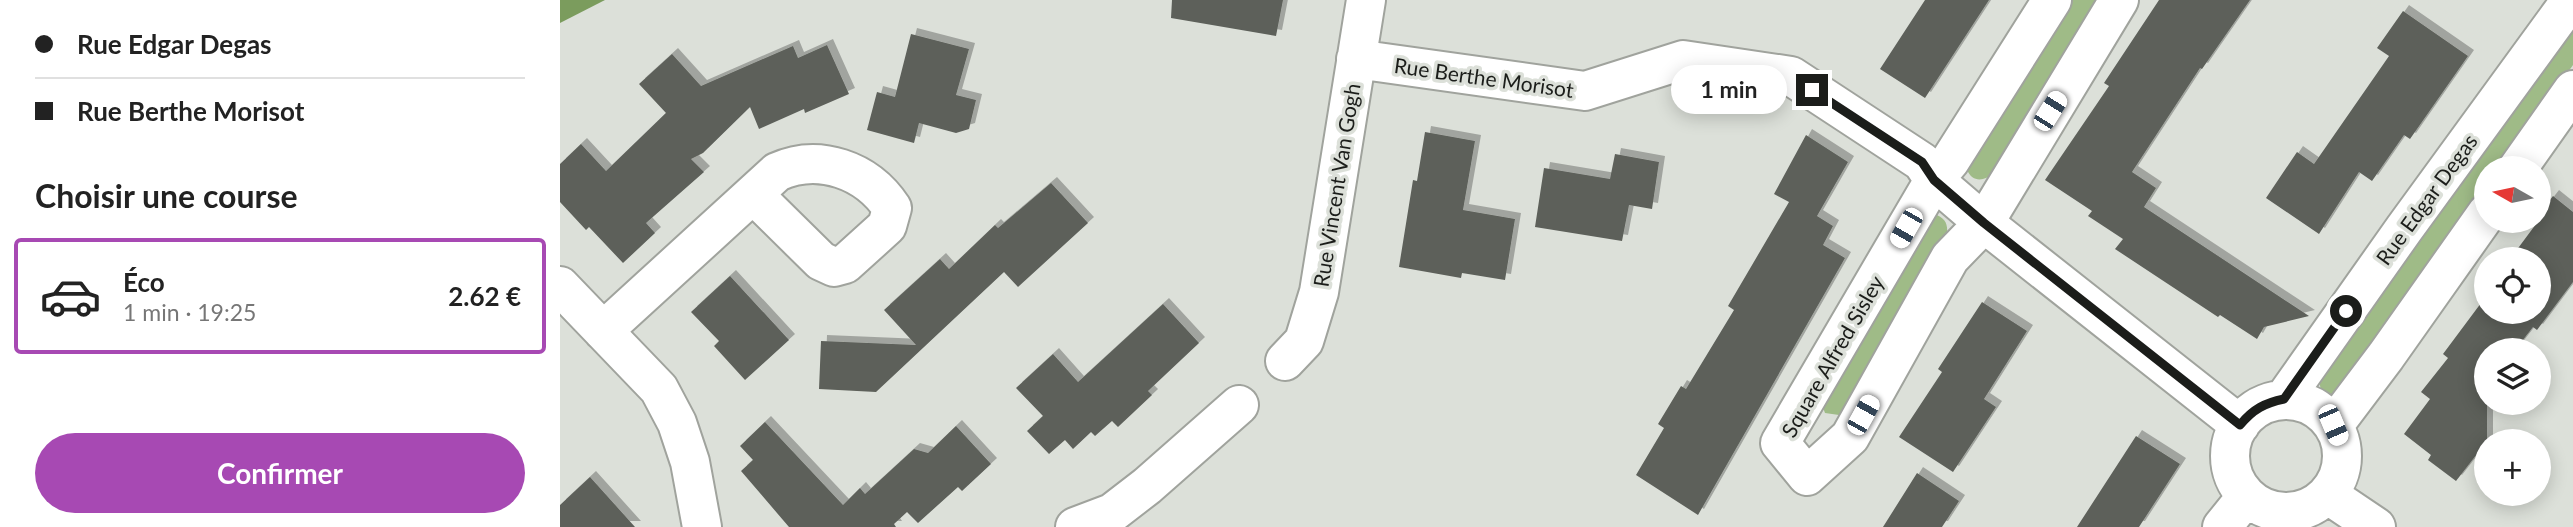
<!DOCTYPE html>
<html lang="fr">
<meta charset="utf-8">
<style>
:root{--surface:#fff;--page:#f6f6f6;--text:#222;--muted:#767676;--line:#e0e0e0;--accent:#a749b3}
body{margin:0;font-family:Lato,sans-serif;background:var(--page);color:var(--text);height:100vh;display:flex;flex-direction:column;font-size:26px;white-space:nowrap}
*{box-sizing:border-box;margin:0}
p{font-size:23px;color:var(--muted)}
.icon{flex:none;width:38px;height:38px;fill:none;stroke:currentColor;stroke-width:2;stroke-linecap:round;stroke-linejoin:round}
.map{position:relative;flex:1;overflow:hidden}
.sheet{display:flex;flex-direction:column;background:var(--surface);width:560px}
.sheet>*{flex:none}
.guide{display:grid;align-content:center;height:154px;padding:0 35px;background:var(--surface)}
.needle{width:46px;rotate:279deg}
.tools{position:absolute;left:1914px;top:156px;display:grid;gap:14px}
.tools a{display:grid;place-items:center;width:77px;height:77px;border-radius:50%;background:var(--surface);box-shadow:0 4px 18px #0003;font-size:35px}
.end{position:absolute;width:32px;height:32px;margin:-16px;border:9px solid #1b1d1a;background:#fff;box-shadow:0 0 0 4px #fff}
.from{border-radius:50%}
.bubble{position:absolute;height:49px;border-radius:24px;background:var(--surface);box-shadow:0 4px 18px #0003;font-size:23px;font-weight:700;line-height:49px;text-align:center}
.car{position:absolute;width:21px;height:42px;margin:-21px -10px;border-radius:9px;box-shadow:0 0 5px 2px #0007;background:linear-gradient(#fff 24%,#345 0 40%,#fff 0 76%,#345 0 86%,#fff 0)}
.guide b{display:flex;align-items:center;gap:24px;height:66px;font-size:26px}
.guide b+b{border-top:2px solid var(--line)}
.guide i{width:18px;height:18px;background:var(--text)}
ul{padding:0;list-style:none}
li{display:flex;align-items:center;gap:21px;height:116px;margin:0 14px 10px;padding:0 21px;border:4px solid var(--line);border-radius:7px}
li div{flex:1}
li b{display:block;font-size:26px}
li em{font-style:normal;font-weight:700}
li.current{border-color:var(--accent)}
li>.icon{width:63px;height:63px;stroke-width:1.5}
h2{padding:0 35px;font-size:32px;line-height:84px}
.primary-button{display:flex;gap:14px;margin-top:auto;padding:14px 35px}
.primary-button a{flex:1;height:80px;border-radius:42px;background:var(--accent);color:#fff;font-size:28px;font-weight:700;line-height:80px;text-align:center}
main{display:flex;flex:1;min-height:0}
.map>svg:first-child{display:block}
.green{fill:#9fbb87}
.water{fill:#7b9c5d}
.building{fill:#5d605a;filter:url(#shadow)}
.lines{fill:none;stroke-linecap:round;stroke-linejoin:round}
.street-casing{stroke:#a0a39d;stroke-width:42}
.street{stroke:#fff;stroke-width:38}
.route{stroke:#1b1d1a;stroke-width:9}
.labels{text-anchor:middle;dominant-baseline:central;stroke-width:7;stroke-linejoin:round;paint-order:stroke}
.street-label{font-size:21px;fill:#1b1d1a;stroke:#dce0d9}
</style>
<main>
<section class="sheet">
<div class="guide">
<b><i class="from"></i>Rue Edgar Degas</b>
<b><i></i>Rue Berthe Morisot</b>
</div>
<h2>Choisir une course</h2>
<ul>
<li class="current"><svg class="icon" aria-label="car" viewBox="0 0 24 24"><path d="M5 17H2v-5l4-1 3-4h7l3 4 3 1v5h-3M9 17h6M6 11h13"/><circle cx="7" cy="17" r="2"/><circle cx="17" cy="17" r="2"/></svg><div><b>Éco</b><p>1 min · 19:25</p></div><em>2.62 €</em></li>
</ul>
<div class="primary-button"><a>Confirmer</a></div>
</section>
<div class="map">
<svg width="2013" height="527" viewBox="0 0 2013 527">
<defs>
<filter id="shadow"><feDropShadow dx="6" dy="-6" stdDeviation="0" flood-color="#0004"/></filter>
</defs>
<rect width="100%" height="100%" fill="#dce0d9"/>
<!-- green -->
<path class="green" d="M 1508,0 L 1542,0 L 1434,173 C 1424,181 1413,183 1407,170 Z
M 2013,18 L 2013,65 L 1939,168 L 1927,168 L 1927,185 L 1777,395 L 1767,395 L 1761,390 L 1759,381 Z
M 1374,214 C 1385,218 1388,223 1387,234 L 1287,410 L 1279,415 L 1265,413 L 1261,402 Z"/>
<!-- water -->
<path class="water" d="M 0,0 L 45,0 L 0,23 Z"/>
<!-- building -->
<path class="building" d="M 612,0 L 723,0 L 716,36 L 611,18 Z
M 1365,0 L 1429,0 L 1365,98 L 1320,69 Z
M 1599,0 L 1690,0 L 1642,69 L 1640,68 L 1572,172 L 1596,188 L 1584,207 L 1749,316 L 1704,327 L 1697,339 L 1660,315 L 1658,317 L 1555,249 L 1563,239 L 1528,216 L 1532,211 L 1485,180 L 1549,86 L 1544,83 Z
M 1843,11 L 1908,56 L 1850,139 L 1844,135 L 1812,181 L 1799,172 L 1759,234 L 1706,198 L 1737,152 L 1754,164 L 1829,56 L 1817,48 Z
M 351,34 L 409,49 L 396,95 L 416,100 L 409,129 L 396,133 L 359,123 L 354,143 L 307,130 L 317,92 L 335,97 Z
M 267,45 L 289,94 L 245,113 L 244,109 L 199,129 L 190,107 L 143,153 L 131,159 L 144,172 L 86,223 L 95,233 L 63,263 L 29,227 L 26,230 L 0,202 L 0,164 L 21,144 L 46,171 L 106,113 L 79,84 L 112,54 L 141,86 L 233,46 L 238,58 Z
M 865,132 L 915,141 L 903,210 L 955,219 L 945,280 L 902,273 L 901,278 L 839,267 L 853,180 L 857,181 Z
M 1246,135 L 1288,162 L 1257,216 L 1273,226 L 1263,245 L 1285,258 L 1138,515 L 1076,475 L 1104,428 L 1098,424 L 1121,386 L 1126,389 L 1174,310 L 1168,306 L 1229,202 L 1214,194 Z
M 1055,154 L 1099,162 L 1092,209 L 1069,205 L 1062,241 L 975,227 L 984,168 L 1050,179 Z
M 491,183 L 528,223 L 458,287 L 444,272 L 316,392 L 259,389 L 261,341 L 356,345 L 324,310 L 380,259 L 389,269 L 435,225 L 438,228 Z
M 1993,196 L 2013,212 L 2013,282 L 1977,330 L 1973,327 L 1955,350 L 1927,350 L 1927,441 L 1896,481 L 1868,460 L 1871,455 L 1844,434 L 1870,399 L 1861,392 L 1888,358 L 1883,354 L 1927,295 L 1927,312 L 1979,312 L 1979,259 L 1950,259 L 1979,220 L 1979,214 Z
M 170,276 L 229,340 L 185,380 L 154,346 L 159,341 L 131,312 Z
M 1422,302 L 1467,331 L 1424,399 L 1436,407 L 1393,472 L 1339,437 L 1382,372 L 1378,369 Z
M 603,304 L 639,343 L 588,391 L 592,395 L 558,427 L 552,421 L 535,436 L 531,432 L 513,449 L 505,440 L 489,454 L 467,431 L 483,416 L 456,388 L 493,354 L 518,382 Z
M 205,422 L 283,505 L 300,488 L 305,494 L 354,449 L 368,453 L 396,426 L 431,464 L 402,491 L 398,487 L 358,523 L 347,512 L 334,524 L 336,527 L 229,527 L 181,471 L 193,460 L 180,446 Z
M 1576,436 L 1620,464 L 1579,527 L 1517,527 Z
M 1357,473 L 1399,501 L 1382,527 L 1323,527 Z
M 30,477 L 75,527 L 0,527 L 0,505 Z"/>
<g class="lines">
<defs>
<path id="street" d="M 1492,0 L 1390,161 L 1374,180 L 1220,443 L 1247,476 L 1290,437 L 1390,258 L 1424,223 L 1559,0
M 796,59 L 1025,91 L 1123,60 L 1231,76 L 1362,162 L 1374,180 L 1424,223 L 1680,425
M 1958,168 L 2013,90
M 0,286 L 99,389 L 117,423 L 130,462 L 142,527
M 43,331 L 217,172 C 259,153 307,170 332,208 L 327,226 L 285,264 L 274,267 L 261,261 L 193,194
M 725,361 L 744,341 L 759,292 L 806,0
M 1724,399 L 1844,229 L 2011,0
M1670 456a56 56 0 1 1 112 0a56 56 0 1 1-112 0Z
M 1774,425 L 1826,356 L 1927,213
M 1767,494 L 1816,527
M 515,527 L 552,513 L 587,486 L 679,405
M 1662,527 L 1687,496"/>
</defs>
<!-- street casing -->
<use href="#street" class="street-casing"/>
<!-- street -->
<use href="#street" class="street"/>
</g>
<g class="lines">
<!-- route -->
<path class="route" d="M 1252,90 L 1362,162 L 1374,180 L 1424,223 L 1680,425 C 1693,409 1705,403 1724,399 L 1786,311"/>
</g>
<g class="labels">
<!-- street labels -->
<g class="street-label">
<text transform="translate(924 77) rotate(8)">Rue Berthe Morisot</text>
<text transform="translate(776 185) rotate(-81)">Rue Vincent Van Gogh</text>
<text transform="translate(1866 199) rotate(-54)">Rue Edgar Degas</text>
<text transform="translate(1272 356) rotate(-60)">Square Alfred Sisley</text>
</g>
</g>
</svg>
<div class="tools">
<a><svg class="needle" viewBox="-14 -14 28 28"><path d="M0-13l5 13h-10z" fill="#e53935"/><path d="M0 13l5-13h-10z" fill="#767676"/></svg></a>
<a><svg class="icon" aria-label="locate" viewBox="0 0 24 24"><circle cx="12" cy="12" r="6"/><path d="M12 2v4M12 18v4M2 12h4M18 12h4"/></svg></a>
<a><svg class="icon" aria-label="layers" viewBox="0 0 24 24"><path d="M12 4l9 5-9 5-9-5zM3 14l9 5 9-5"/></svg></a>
<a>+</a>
</div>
<i class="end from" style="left:1786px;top:311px"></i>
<i class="end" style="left:1252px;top:90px"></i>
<div class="bubble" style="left:1111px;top:65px;width:116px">1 min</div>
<i class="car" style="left:1490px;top:111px;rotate:32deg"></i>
<i class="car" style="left:1346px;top:228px;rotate:210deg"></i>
<i class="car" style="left:1303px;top:415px;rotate:29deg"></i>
<i class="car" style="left:1773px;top:425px;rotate:157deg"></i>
</div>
</main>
